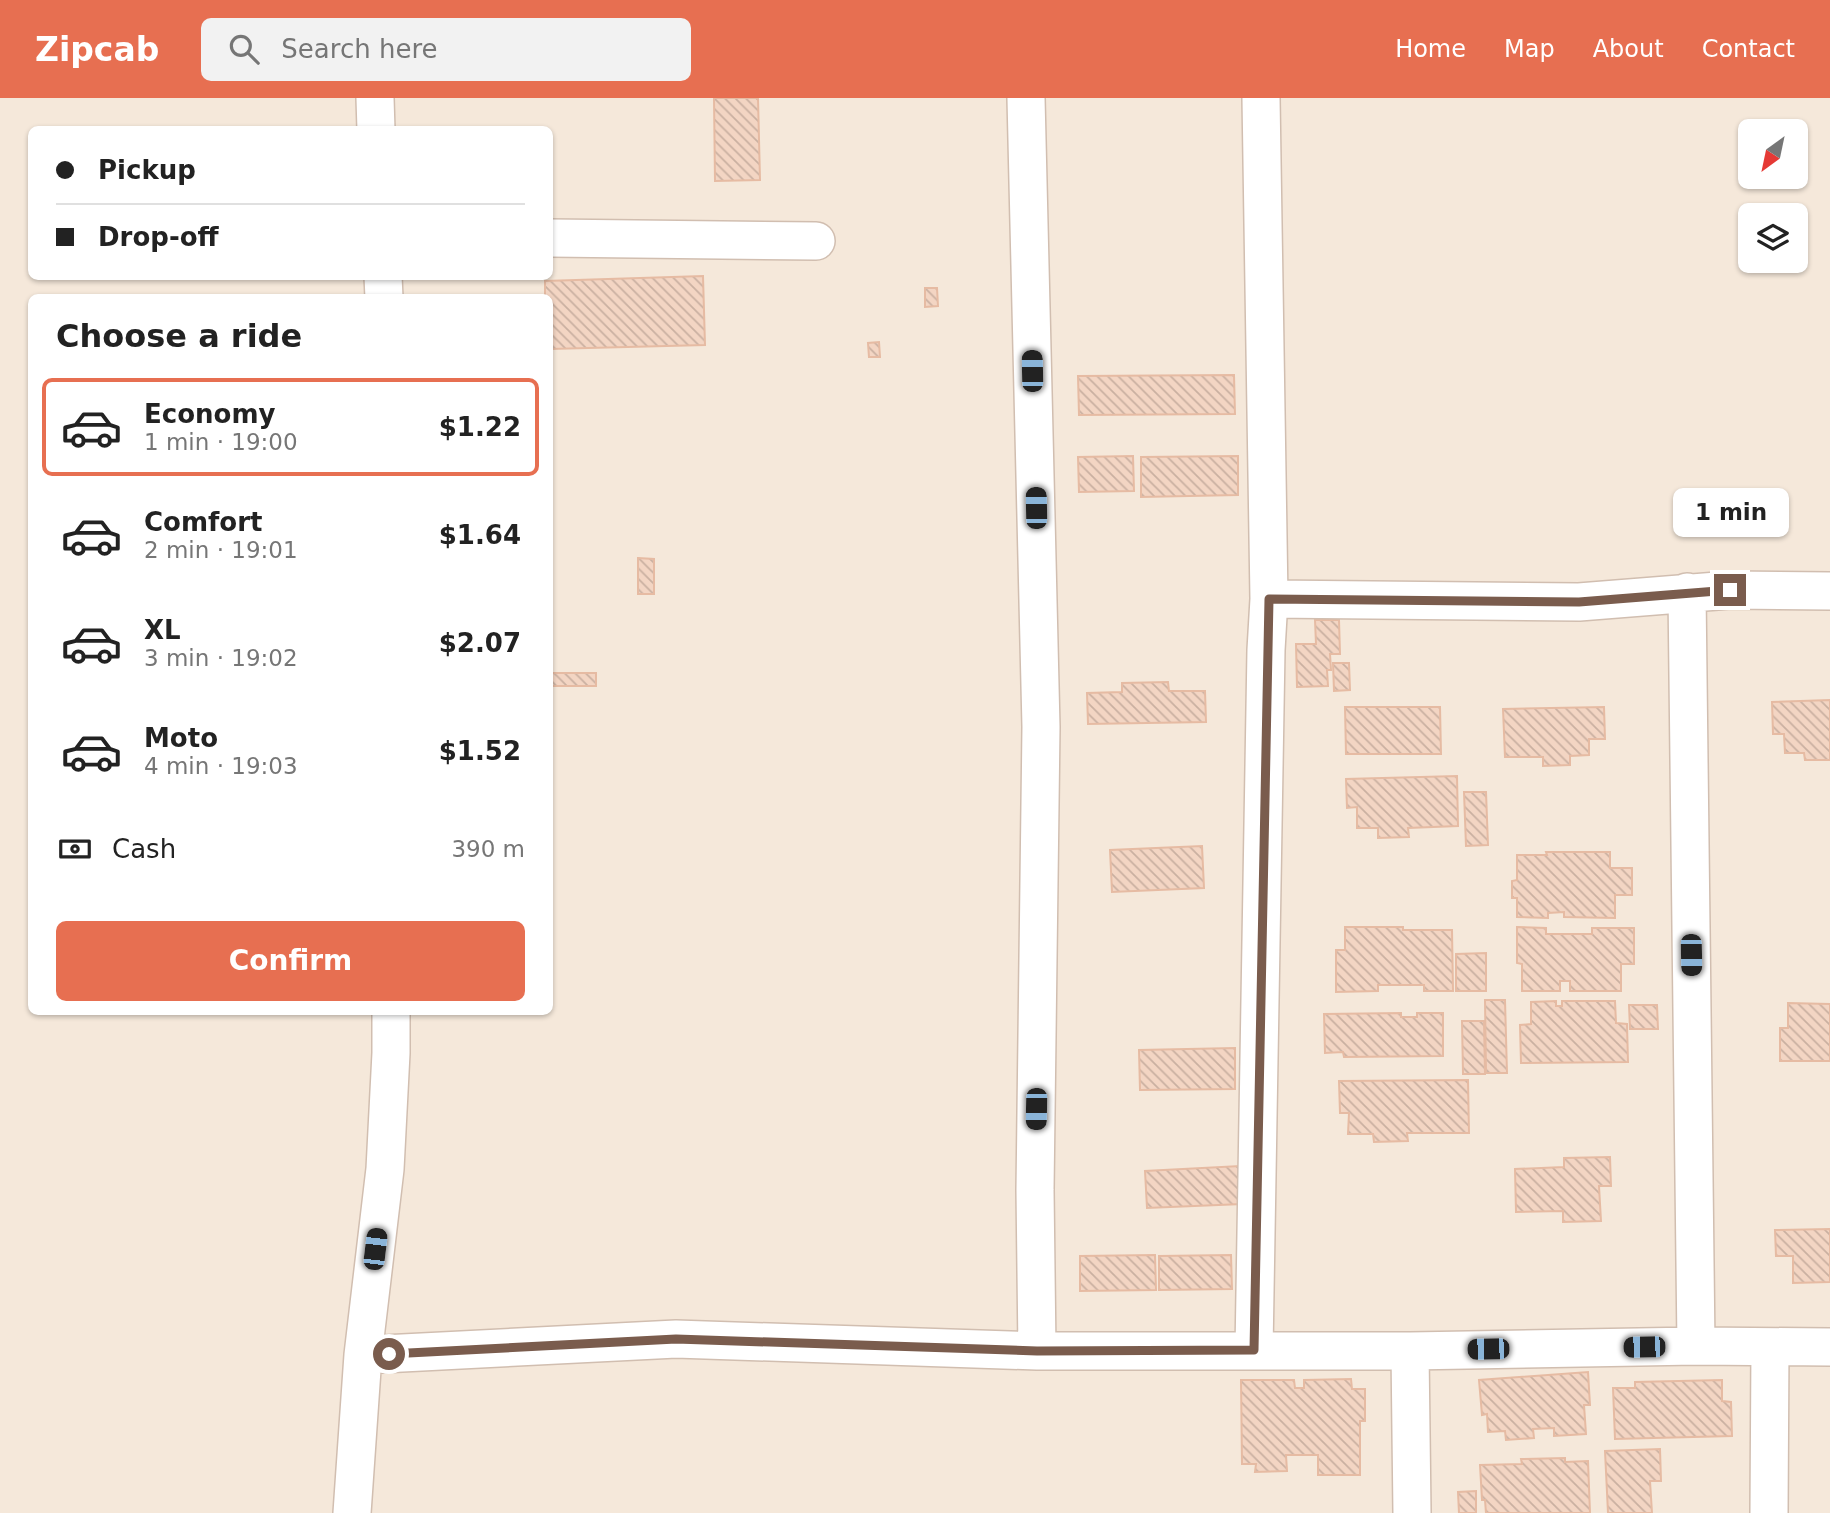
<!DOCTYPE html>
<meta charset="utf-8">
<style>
:root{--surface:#fff;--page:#f2f2f2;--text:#222;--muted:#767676;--line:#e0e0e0;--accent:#e76f51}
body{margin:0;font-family:"DejaVu Sans",sans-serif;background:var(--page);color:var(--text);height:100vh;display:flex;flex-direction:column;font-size:26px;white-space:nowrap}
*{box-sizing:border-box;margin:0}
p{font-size:23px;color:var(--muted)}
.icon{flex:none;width:38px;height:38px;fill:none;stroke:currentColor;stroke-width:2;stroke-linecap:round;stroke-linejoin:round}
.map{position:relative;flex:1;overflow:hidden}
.side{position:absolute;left:28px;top:196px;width:525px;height:721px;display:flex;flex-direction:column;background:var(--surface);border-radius:10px;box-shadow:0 2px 5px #0004}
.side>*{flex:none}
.hud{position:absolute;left:28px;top:28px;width:525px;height:154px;border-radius:10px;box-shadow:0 2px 5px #0004;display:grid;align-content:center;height:154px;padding:0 28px;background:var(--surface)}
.needle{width:46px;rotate:213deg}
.buttons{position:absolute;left:1738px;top:21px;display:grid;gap:14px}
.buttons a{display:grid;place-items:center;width:70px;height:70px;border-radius:10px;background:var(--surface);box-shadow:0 2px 5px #0004;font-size:35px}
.end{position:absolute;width:32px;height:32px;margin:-16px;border:9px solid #7a5c4d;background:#fff;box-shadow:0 0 0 4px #fff}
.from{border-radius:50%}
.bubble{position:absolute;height:49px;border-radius:10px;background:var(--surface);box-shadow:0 2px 5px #0004;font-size:23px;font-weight:600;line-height:49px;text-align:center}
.car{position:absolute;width:21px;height:42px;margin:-21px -10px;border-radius:9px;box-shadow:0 0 5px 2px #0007;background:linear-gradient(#222 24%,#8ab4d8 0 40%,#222 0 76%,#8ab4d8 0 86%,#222 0)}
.hud b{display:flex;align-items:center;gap:24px;height:66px;font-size:26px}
.hud b+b{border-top:2px solid var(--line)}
.hud i{width:18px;height:18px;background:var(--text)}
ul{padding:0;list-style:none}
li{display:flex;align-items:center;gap:21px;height:98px;margin:0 14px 10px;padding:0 14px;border:4px solid transparent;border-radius:10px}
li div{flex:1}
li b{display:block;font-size:26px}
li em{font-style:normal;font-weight:600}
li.selected{border-color:var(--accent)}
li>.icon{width:63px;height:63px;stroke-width:1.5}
h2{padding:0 28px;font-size:32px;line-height:84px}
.pay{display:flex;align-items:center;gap:18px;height:77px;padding:0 28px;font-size:26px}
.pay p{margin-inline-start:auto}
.action{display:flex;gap:14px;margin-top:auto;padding:14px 28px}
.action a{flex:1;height:80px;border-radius:10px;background:var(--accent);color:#fff;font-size:28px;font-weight:600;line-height:80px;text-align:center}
header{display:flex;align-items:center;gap:42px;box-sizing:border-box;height:98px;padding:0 35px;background:var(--accent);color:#fff}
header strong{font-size:33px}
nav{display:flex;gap:38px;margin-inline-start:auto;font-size:24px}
.search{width:490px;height:63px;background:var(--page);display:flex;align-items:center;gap:18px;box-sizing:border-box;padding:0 24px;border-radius:10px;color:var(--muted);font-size:26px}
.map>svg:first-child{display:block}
.residential{fill:#f5e8da;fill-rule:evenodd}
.building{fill:url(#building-back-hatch);stroke:#e6bba3;stroke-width:2}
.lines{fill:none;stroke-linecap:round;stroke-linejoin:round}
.minor-casing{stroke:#d1beb0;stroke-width:40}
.minor{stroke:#fff;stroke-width:37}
.route{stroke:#7a5c4d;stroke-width:9}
</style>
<header>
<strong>Zipcab</strong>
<div class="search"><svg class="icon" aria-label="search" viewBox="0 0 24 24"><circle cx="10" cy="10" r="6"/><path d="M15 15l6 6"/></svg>Search here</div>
<nav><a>Home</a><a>Map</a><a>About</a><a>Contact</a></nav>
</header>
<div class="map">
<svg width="1830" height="1415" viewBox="0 0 1830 1415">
<defs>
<pattern id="building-back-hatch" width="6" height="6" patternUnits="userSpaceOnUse" patternTransform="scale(1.75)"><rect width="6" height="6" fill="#f3d5c3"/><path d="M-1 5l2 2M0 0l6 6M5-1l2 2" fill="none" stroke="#cab0a1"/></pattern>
</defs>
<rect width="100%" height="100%" fill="#fdf6ec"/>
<!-- residential -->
<path class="residential" d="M 0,0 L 1830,0 L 1830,1415 L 0,1415 ZM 32,32 L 550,32 L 550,178 L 32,178 ZM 1750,33 L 1796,33 L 1796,79 L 1750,79 ZM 1750,117 L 1796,117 L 1796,163 L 1750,163 ZM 32,200 L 550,200 L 550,914 L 32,914 Z"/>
<!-- building -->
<path class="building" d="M 714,0 L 758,0 L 760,82 L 715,83 Z
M 703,178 L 705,247 L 550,251 L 550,200 L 545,200 L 545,183 Z
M 925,190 L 937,190 L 938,208 L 925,209 Z
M 879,244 L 880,259 L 869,259 L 868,245 Z
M 1234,277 L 1235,316 L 1079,317 L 1078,278 Z
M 1133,358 L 1134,393 L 1079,394 L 1078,359 Z
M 1238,358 L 1238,397 L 1141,399 L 1141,359 Z
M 638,460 L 654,461 L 654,496 L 638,496 Z
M 1315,522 L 1339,522 L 1340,556 L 1330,556 L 1331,572 L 1327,572 L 1328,588 L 1297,589 L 1296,546 L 1316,546 Z
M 1333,565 L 1349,565 L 1350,592 L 1334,593 Z
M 550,575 L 596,575 L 596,588 L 550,588 Z
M 1168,584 L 1169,593 L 1205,593 L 1206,624 L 1088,626 L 1087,595 L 1122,594 L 1122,585 Z
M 1830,602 L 1830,662 L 1805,662 L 1804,655 L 1785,655 L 1784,636 L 1773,636 L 1772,604 Z
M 1345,609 L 1440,609 L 1441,656 L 1346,656 Z
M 1604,609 L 1605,641 L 1589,641 L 1589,657 L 1570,658 L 1570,667 L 1543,668 L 1543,659 L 1505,659 L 1503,611 Z
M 1457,678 L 1458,728 L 1408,730 L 1409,739 L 1378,740 L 1378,730 L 1357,730 L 1357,709 L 1347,710 L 1346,681 Z
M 1464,694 L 1486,694 L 1488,747 L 1466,748 Z
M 1202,748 L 1204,790 L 1112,794 L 1110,752 Z
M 1546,754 L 1610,754 L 1610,770 L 1632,770 L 1632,797 L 1615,797 L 1615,820 L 1564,819 L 1564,814 L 1548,815 L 1548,820 L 1517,819 L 1517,800 L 1512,800 L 1512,783 L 1517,782 L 1517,757 L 1547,757 Z
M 1345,829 L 1403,829 L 1403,832 L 1452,832 L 1453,893 L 1424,893 L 1424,887 L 1378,887 L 1378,893 L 1336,894 L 1336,852 L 1345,852 Z
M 1517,829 L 1546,830 L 1546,836 L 1592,836 L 1592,830 L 1634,830 L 1634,866 L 1621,866 L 1621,893 L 1570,893 L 1570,883 L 1560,883 L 1560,893 L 1522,893 L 1522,866 L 1517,865 Z
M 1486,855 L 1486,893 L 1456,893 L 1456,856 Z
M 1485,902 L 1505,902 L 1507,975 L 1486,975 Z
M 1556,903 L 1556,908 L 1562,908 L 1562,903 L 1615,903 L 1616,925 L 1627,926 L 1628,964 L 1521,965 L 1520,927 L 1531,926 L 1531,904 Z
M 1788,905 L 1830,906 L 1830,963 L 1780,963 L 1780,930 L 1788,930 Z
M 1629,907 L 1657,907 L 1658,931 L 1630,931 Z
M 1401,915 L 1401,919 L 1417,919 L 1417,915 L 1443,915 L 1443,958 L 1344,959 L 1343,954 L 1325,955 L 1324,916 Z
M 1462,923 L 1484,923 L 1485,976 L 1463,976 Z
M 1235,950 L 1235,991 L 1140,992 L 1139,952 Z
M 1468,982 L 1469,1035 L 1407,1035 L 1408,1043 L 1374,1044 L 1373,1036 L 1348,1036 L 1349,1015 L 1340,1015 L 1339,983 Z
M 1610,1059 L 1611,1088 L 1599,1088 L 1601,1123 L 1563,1124 L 1563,1113 L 1516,1114 L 1515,1071 L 1564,1069 L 1564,1060 Z
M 1240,1068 L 1242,1106 L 1147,1110 L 1145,1073 Z
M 1830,1131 L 1830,1184 L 1793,1185 L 1793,1158 L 1776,1158 L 1775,1132 Z
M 1155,1157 L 1156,1192 L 1080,1193 L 1080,1158 Z
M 1231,1157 L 1232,1191 L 1159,1192 L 1159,1158 Z
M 1588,1274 L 1590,1307 L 1584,1307 L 1586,1336 L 1554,1338 L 1554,1330 L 1533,1331 L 1534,1340 L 1506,1342 L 1505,1333 L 1488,1334 L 1487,1316 L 1482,1317 L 1479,1282 Z
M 1351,1281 L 1352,1291 L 1365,1291 L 1365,1323 L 1360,1323 L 1360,1377 L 1318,1377 L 1318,1357 L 1286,1357 L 1287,1373 L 1255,1374 L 1256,1366 L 1242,1366 L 1241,1282 L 1294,1282 L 1295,1290 L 1304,1290 L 1304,1282 Z
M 1722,1282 L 1722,1303 L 1731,1304 L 1732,1338 L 1615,1341 L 1613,1290 L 1635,1290 L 1635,1284 Z
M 1660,1351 L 1661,1383 L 1650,1383 L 1652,1415 L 1608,1415 L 1605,1353 Z
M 1565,1360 L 1565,1364 L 1588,1363 L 1590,1415 L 1486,1415 L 1485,1402 L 1482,1402 L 1480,1367 L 1522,1366 L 1521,1361 Z
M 1476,1393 L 1476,1415 L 1459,1415 L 1458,1394 Z"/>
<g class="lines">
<defs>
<path id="minor" d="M 375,0 L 376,32
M 1026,0 L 1041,629 L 1035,1092 L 1037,1253
M 1261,0 L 1269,501
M 550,140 L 816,143
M 383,178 L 384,200
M 1687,494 L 1696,1248
M 1254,1252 L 1266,552 L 1269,501 L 1579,504 L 1730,492 L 1830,493
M 1410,1253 L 1412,1415
M 363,1257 L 676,1241 L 1037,1253 L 1410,1253 L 1696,1248 L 1830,1249
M 352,1415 L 363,1257 L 385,1071 L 391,955 L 391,914
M 1769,1415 L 1770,1249"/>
</defs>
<!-- minor casing -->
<use href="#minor" class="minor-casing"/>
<!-- minor -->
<use href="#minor" class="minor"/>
</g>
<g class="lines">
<!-- route -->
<path class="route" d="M 389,1256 L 676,1241 L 1037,1253 L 1254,1252 L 1269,501 L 1579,504 L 1730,492"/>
</g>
</svg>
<div class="buttons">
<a><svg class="needle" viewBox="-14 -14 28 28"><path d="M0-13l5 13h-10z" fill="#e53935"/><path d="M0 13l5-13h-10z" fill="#767676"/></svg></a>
<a><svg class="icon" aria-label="layers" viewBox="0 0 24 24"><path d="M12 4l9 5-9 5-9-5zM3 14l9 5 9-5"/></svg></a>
</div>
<i class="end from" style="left:389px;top:1256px"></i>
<i class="end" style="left:1730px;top:492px"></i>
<div class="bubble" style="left:1673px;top:390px;width:116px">1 min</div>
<i class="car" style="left:1032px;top:273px;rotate:359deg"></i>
<i class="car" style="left:1036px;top:410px;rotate:359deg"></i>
<i class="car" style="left:1691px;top:857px;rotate:179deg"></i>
<i class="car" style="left:1036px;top:1011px;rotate:181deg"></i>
<i class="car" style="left:375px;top:1151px;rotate:7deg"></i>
<i class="car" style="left:1644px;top:1249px;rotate:269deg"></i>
<i class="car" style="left:1488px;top:1251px;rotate:269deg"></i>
<div class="hud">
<b><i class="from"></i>Pickup</b>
<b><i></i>Drop-off</b>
</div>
<section class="side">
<h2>Choose a ride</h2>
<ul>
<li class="selected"><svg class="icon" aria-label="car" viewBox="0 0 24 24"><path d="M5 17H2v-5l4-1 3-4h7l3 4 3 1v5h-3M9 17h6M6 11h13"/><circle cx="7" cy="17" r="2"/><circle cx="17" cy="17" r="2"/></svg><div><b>Economy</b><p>1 min · 19:00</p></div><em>$1.22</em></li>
<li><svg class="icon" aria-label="car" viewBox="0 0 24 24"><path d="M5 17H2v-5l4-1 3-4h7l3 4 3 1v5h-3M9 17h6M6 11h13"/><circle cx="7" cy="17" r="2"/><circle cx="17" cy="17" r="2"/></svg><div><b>Comfort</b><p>2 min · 19:01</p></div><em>$1.64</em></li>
<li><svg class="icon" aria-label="car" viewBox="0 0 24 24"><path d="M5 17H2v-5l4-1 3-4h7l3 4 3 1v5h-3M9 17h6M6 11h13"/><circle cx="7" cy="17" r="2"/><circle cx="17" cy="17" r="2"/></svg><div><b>XL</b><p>3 min · 19:02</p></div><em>$2.07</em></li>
<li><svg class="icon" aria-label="car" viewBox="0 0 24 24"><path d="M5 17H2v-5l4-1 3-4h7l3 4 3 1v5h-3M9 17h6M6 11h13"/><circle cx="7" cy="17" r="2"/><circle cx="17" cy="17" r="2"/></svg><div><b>Moto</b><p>4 min · 19:03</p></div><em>$1.52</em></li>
</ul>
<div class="pay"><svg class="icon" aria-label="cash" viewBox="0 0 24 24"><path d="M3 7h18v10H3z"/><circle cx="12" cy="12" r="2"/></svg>Cash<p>390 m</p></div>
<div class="action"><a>Confirm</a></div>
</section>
</div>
